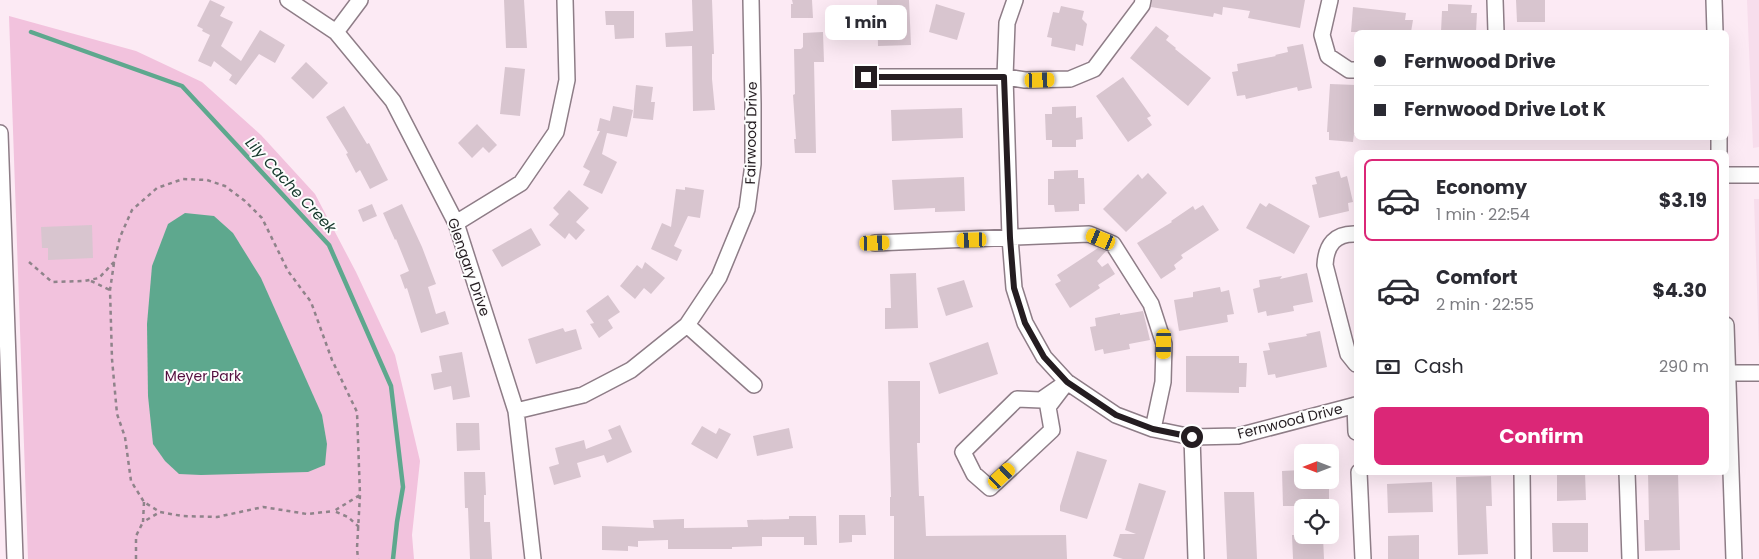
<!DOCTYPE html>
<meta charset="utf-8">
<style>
:root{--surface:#fff;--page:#f2f2f3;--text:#2b2b33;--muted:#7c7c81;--line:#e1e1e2;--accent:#db2777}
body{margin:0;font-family:Poppins,sans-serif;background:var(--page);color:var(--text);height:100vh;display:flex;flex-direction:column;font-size:19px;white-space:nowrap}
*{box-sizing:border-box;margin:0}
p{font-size:16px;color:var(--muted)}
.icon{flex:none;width:28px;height:28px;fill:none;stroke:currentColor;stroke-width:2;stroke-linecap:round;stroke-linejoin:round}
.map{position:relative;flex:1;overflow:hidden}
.panel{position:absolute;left:1354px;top:150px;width:375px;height:325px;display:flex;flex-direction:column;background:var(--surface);border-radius:8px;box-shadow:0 5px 20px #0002}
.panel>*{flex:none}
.top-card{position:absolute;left:1354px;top:30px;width:375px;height:110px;border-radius:8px;box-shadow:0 5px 20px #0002;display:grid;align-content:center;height:110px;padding:0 20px;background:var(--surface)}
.needle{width:32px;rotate:270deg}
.fabs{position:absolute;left:1294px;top:444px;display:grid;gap:10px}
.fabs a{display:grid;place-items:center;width:45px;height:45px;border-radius:8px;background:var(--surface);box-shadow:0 5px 20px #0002;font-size:25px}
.end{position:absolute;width:22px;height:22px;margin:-11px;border:6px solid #241d21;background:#fff;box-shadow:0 0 0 2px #fff}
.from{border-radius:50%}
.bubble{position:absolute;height:35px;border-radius:8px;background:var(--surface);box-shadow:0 5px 20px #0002;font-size:16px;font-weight:700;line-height:35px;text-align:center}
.car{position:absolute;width:15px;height:30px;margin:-15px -8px;border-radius:6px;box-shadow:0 0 4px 1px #0007;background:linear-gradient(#f5c518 24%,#345 0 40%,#f5c518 0 76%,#345 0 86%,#f5c518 0)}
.top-card b{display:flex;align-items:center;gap:18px;height:48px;font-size:19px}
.top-card b+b{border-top:1px solid var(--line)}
.top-card i{width:12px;height:12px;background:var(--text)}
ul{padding:9px 0 0;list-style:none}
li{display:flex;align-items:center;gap:15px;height:82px;margin:0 10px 8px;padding:0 10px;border:2px solid transparent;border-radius:8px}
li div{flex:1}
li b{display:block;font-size:19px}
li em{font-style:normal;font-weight:700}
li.selected{border-color:var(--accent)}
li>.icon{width:45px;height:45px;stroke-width:1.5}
.pay{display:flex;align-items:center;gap:12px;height:55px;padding:0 20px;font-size:19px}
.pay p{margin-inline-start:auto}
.primary-button{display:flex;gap:10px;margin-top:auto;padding:10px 20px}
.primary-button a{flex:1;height:58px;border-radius:8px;background:var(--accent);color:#fff;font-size:20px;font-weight:700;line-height:58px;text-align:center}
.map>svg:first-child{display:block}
.built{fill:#f7ddec}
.green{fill:#f2c2dd}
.water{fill:#5ea88e}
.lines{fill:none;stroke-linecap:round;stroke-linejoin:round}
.stream{stroke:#5ea88e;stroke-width:4.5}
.building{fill:#d8c5cf}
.minor-casing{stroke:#8e7d87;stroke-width:18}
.path{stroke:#8f838a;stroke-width:2.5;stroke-dasharray:4 4;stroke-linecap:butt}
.minor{stroke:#fff;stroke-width:15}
.route{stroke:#241d21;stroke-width:6}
.labels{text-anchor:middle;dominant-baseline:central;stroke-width:4;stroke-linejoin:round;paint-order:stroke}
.street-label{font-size:14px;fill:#241d21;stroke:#fdfdfd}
.park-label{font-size:14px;fill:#530d3e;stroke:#fdfdfd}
.water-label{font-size:15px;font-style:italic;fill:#15382c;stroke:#fdfdfd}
</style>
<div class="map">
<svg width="1759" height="559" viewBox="0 0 1759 559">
<rect width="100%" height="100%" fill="#fceaf4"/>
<!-- built -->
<path class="built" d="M 1747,0 L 1759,0 L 1759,147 L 1753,148 Z
M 1754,199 L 1759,199 L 1759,349 Z"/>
<!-- green -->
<path class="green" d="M 9,16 L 136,51 L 202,82 L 261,135 L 315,194 L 356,272 L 395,355 L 420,461 L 412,535 L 414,559 L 28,559 Z"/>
<!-- water -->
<path class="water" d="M 185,213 L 214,216 L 233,233 L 261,278 L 322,415 L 327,444 L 325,465 L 308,472 L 201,475 L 179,474 L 165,461 L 153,444 L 148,396 L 147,324 L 152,266 L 168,224 Z"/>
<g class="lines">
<!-- stream -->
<path class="stream" d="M 31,32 L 182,86 L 329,245 L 391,386 L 403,487 L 397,522 L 393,559"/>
</g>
<!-- building -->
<path class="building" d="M 210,0 L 225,7 L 220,16 L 233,22 L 221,46 L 241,61 L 260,30 L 285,45 L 275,63 L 259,54 L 236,85 L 229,80 L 232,75 L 214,61 L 211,67 L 198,61 L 210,35 L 202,31 L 203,29 L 197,26 Z
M 504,0 L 524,0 L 527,48 L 506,48 Z
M 692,0 L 712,0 L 714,54 L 712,54 L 712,79 L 715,110 L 693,111 L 692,46 L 666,47 L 665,33 L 693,31 Z
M 792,0 L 812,0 L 813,18 L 791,18 L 791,4 L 793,4 Z
M 877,0 L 909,0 L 911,45 L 878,46 Z
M 1152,0 L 1305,0 L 1300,28 L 1248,18 L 1250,11 L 1223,7 L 1222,15 L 1214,13 L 1213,17 L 1151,7 Z
M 1516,0 L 1545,0 L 1545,22 L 1517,22 Z
M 936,4 L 965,13 L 957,40 L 929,32 Z
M 1448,4 L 1472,5 L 1471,13 L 1477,13 L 1476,32 L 1441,32 L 1442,11 L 1448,11 Z
M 1061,6 L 1084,11 L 1082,19 L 1087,24 L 1083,46 L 1076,44 L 1075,51 L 1051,46 L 1052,38 L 1047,37 L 1053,12 L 1059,13 Z
M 1353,7 L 1406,13 L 1405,20 L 1413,20 L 1411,32 L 1351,32 Z
M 605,11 L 634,11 L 634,38 L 615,39 L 614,25 L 606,25 Z
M 1156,26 L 1169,36 L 1166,40 L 1176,48 L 1175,49 L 1211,78 L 1188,106 L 1130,58 Z
M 823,32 L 824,62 L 814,62 L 816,153 L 795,153 L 794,139 L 796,139 L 793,95 L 795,94 L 794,49 L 801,49 L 803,47 L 803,33 Z
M 1303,44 L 1312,88 L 1298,91 L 1297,87 L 1246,99 L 1245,95 L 1237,96 L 1232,72 L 1238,71 L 1237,64 L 1276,56 L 1275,55 L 1288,52 L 1287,47 Z
M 306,62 L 328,83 L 313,99 L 291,78 Z
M 505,67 L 525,69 L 520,116 L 500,114 Z
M 1123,77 L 1151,116 L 1147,118 L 1152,125 L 1128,142 L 1096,96 Z
M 1330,84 L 1356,85 L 1356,134 L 1354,134 L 1353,142 L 1329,140 L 1329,132 L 1327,132 Z
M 636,85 L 653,87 L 651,102 L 655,102 L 653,120 L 633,118 Z
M 344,106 L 367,144 L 369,143 L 388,180 L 370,189 L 360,170 L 356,173 L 346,154 L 348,153 L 326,117 Z
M 613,106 L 633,110 L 627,137 L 607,133 L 602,154 L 617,162 L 602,194 L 583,185 L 590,171 L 583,167 L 600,131 L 597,131 L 600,118 L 610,121 Z
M 1076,106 L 1076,118 L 1082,117 L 1083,139 L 1076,140 L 1076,147 L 1052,147 L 1052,140 L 1046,140 L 1045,114 L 1052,114 L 1052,107 Z
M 962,108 L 963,138 L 892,141 L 891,110 Z
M 477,124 L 497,145 L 489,153 L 483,147 L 472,158 L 458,143 Z
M 1078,170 L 1078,178 L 1084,178 L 1085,204 L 1079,204 L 1079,211 L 1055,212 L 1054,205 L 1048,205 L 1048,179 L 1054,179 L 1054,171 Z
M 1339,171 L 1341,178 L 1347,176 L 1353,202 L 1348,203 L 1349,211 L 1319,218 L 1312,185 L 1317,184 L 1315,177 Z
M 1148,173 L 1167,193 L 1126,232 L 1103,209 L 1138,174 L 1142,179 Z
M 964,177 L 965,211 L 935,212 L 935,208 L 894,210 L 892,180 Z
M 685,187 L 704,190 L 700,218 L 688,216 L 674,246 L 682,250 L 677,261 L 651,249 L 662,223 L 671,227 L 676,189 L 685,190 Z
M 569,190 L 589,208 L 576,222 L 585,230 L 576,240 L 569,233 L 565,239 L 549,225 L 559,214 L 553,208 Z
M 1260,203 L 1266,207 L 1269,203 L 1310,226 L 1294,254 L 1246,228 Z
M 372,204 L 377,216 L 363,222 L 358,210 Z
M 402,204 L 422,247 L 436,284 L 428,287 L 436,314 L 445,311 L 449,324 L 421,333 L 407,288 L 405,289 L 400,275 L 409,271 L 396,239 L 395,240 L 383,213 Z
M 1203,205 L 1219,230 L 1181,255 L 1183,258 L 1174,265 L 1176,269 L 1161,279 L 1137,243 L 1172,222 L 1171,221 L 1193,206 L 1195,210 Z
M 92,225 L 93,258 L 48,260 L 48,248 L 42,248 L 41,227 Z
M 531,228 L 541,245 L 502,267 L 492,250 Z
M 1098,248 L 1106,251 L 1097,261 L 1102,267 L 1108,263 L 1115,274 L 1098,285 L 1100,288 L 1070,308 L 1055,284 L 1061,281 L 1057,275 Z
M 645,262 L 665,278 L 651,294 L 644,288 L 635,299 L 620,286 L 637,265 L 642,269 Z
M 916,273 L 918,328 L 885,329 L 885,308 L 891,308 L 890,274 Z
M 1307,273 L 1313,302 L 1293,306 L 1294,311 L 1267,316 L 1266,311 L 1258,313 L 1253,289 L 1260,287 L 1259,280 L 1282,276 L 1280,279 Z
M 964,280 L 973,307 L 946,316 L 937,288 Z
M 1220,287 L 1221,292 L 1229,290 L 1234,314 L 1227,315 L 1228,322 L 1179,331 L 1174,300 L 1193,297 L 1193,292 Z
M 608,295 L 620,312 L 608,320 L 613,328 L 599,338 L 590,324 L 594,323 L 586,311 Z
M 1143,311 L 1150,340 L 1129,344 L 1130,349 L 1104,354 L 1103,349 L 1095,351 L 1090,327 L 1096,326 L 1095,318 L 1120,313 L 1120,315 Z
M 563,328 L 565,332 L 576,329 L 582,349 L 536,364 L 528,339 Z
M 1320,331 L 1327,367 L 1276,378 L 1275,374 L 1268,375 L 1263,351 L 1270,350 L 1268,343 L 1307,336 L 1306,334 Z
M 988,342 L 998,374 L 939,394 L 929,363 Z
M 462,352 L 470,397 L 453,400 L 451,386 L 434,390 L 431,374 L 442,372 L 439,356 Z
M 1186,356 L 1239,356 L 1239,363 L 1247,363 L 1246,387 L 1239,387 L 1239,393 L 1186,392 Z
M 888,381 L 920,381 L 920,443 L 917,443 L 919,496 L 924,496 L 926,536 L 1066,535 L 1067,559 L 894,559 L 894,516 L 890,516 L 890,497 L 891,497 Z
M 456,423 L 479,423 L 480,450 L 457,451 Z
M 620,425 L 632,452 L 607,463 L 604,455 L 577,463 L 581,477 L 554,485 L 549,467 L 559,464 L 555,448 L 584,440 L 586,449 L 612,439 L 608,430 Z
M 702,426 L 716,434 L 719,428 L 731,434 L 717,459 L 691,444 Z
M 789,428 L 793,448 L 757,456 L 753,436 Z
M 1077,451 L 1107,460 L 1087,519 L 1060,511 L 1060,506 Z
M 1302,470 L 1302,480 L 1329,480 L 1329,501 L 1302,502 L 1302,506 L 1283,506 L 1282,471 Z
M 464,472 L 485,472 L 486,495 L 484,495 L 484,522 L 490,522 L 492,559 L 470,559 L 468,508 L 465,508 Z
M 1568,472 L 1585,472 L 1586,500 L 1557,501 L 1557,473 Z
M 1648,472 L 1678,472 L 1680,550 L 1645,551 L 1644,520 L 1649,520 Z
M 1491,476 L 1492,506 L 1486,506 L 1488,554 L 1458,555 L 1456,477 Z
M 1432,482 L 1433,512 L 1388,513 L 1387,484 Z
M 1139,483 L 1166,491 L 1144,559 L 1123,559 L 1113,556 L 1120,534 L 1136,534 L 1125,530 Z
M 1224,492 L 1254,492 L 1257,559 L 1227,559 Z
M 839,515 L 865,515 L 866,535 L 852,535 L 852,542 L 839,543 Z
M 789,516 L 816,516 L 817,545 L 804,545 L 804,537 L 762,537 L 762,546 L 732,547 L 732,549 L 668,549 L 668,540 L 638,541 L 638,547 L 628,546 L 628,551 L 602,550 L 602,526 L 654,528 L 653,520 L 684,519 L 684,528 L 748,527 L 747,520 L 789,519 Z
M 1552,523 L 1588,523 L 1588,552 L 1553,552 Z
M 1292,535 L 1319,535 L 1319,537 L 1323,537 L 1324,559 L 1293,559 Z
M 1419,535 L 1419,559 L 1388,559 L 1388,536 Z"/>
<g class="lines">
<defs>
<path id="minor" d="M 288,0 L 336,32 L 393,101 L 456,223 L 516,411 L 533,559
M 1015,0 L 1007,23 L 1005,77 L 1010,238 L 1014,288 L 1025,323 L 1044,357 L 1067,382 L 1116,415 L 1153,429 L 1192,437 L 1238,436 L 1356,405
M 1330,0 L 1322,35 L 1328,56 L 1349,70 L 1356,70
M 1495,0 L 1496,32
M 1714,0 L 1715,32
M 336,32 L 360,0
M 866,77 L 1005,77 L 1025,80 L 1070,79 L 1094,69 L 1142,5 L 1143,0
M 0,133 L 15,559
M 1719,138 L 1719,152
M 1726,175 L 1759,175
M 456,223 L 521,183 L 556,132 L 567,80 L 565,0
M 1356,234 C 1335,233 1326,245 1325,265 L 1348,354 L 1356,364
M 875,243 L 1089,234 L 1113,244 L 1151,304 L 1164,344 L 1163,382 L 1153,429
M 687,325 L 754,385
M 1726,325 L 1734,559
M 1726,373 L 1759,373
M 1067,382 L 1048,407 L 1052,430 L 990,488 L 974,474 L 963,452 L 1017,399 L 1041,400 Z
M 1355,405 L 1356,432
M 516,411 L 583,395 L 631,370 L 687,325 L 719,277 L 747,209 L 753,164 L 753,104 L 751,0
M 1192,437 L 1196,559
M 1359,472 L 1363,559
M 1522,472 L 1523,559
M 1627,472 L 1630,559"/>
</defs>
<!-- minor casing -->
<use href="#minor" class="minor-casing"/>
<!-- path -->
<path class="path" d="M 29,262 L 52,282 L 84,281 L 99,278 L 114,262 L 120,237 L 132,210 L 157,188 L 183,179 L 207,180 L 225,186 L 245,201 L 262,218 L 288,271 L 311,302 L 332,360 L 357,412 L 360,495 L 357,548 L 358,559
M 114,263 L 110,290 L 112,359 L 117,414 L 125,437 L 131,481 L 144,502 L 160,512 L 182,516 L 217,517 L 263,507 L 307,514 L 334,511
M 91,281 L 110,290
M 144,502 L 143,522 L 160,512
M 359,527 L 348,517 L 334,511 L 360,495
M 136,559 L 136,536 L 143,522"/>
<!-- minor -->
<use href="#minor" class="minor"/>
</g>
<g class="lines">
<!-- route -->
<path class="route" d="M 866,77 L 1004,77 L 1010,238 L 1014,288 L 1025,323 L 1044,357 L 1067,382 L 1116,415 L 1153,429 L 1192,437"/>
</g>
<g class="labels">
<!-- street labels -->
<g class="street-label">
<text transform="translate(751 133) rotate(-89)">Fairwood Drive</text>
<text transform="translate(469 267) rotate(71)">Glengary Drive</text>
<text transform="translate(1290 421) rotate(-14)">Fernwood Drive</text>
</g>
<!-- park labels -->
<g class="park-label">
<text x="203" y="376">Meyer Park</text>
</g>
<!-- water labels -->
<g class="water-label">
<text transform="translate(291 185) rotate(47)">Lily Cache Creek</text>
</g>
</g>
</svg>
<div class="fabs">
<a><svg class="needle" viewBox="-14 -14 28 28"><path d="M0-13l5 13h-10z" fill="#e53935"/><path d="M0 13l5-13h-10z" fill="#7c7c81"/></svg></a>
<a><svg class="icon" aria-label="locate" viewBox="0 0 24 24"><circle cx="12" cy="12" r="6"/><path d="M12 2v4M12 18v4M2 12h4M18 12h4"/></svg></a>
</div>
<i class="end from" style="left:1192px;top:437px"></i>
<i class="end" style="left:866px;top:77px"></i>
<div class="bubble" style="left:825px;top:5px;width:82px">1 min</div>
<i class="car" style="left:1040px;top:80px;rotate:88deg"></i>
<i class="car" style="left:1101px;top:239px;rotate:292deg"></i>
<i class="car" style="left:972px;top:240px;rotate:268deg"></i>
<i class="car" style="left:875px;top:243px;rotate:88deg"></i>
<i class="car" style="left:1164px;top:344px;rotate:181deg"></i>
<i class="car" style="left:1002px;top:476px;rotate:47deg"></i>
<div class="top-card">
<b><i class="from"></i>Fernwood Drive</b>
<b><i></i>Fernwood Drive Lot K</b>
</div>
<section class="panel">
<ul>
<li class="selected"><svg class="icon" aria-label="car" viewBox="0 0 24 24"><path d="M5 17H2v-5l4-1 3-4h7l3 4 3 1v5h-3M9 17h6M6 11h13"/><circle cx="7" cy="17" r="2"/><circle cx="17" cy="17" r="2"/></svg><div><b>Economy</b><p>1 min · 22:54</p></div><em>$3.19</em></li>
<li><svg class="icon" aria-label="car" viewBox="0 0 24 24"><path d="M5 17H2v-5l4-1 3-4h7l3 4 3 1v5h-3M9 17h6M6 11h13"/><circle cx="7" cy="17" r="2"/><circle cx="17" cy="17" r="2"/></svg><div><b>Comfort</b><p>2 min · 22:55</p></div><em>$4.30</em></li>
</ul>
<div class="pay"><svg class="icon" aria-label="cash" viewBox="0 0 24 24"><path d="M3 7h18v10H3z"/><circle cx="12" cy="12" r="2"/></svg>Cash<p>290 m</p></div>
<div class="primary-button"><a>Confirm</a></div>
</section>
</div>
